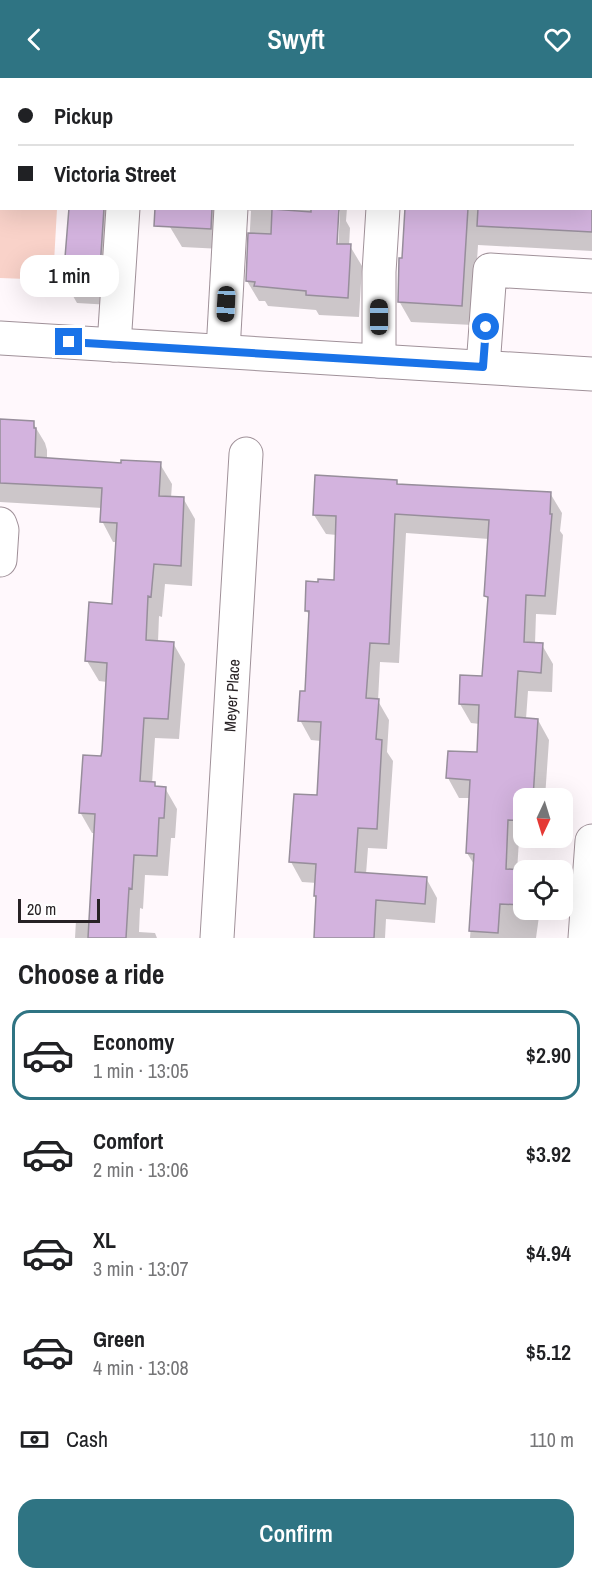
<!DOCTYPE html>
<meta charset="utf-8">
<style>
:root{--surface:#fff;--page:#f2f2f2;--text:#202124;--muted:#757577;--line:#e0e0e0;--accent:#2f7483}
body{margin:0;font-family:"Archivo Narrow",sans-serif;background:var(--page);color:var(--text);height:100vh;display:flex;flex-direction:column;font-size:22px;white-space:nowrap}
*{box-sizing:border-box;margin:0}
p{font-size:20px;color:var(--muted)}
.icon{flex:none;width:33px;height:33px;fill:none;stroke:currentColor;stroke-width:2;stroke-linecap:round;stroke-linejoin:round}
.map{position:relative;height:860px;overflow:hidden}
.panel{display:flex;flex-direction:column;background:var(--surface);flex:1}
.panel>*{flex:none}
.top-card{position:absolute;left:0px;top:0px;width:592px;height:132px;box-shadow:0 6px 24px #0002;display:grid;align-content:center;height:132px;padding:0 18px;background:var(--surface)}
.needle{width:39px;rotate:184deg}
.tools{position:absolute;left:513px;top:710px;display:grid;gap:12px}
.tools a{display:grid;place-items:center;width:60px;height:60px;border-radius:12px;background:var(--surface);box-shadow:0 6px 24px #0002;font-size:30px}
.scale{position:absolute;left:18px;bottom:15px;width:82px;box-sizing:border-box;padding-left:6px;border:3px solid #282225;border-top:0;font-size:16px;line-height:21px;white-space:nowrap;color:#282225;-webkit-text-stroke:4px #fff;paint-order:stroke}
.end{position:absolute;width:27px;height:27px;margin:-14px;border:8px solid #1a73e8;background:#fff;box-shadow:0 0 0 3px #fff}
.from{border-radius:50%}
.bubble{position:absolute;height:42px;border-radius:18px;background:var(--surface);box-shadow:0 6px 24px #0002;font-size:20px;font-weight:600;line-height:42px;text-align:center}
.car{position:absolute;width:18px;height:36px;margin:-18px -9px;border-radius:8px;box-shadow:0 0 4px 2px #0007;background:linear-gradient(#222 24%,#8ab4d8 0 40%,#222 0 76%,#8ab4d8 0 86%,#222 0)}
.top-card b{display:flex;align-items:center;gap:21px;height:57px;font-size:22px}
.top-card b+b{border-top:2px solid var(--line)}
.top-card i{width:15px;height:15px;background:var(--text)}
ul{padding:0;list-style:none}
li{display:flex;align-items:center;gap:18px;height:90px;margin:0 12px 9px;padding:0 6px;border:3px solid transparent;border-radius:18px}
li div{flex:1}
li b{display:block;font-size:22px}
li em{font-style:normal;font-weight:600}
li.active{border-color:var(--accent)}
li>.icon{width:54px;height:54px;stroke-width:1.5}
h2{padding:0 18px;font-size:27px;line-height:72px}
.pay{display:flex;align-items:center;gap:15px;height:66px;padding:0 18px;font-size:22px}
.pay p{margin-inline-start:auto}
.cta{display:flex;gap:12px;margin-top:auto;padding:12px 18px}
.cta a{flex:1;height:69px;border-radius:18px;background:var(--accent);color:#fff;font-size:24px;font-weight:600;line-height:69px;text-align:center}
header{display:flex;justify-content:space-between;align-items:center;height:78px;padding:0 18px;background:var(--accent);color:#fff;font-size:27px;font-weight:600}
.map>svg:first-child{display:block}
.green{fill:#f9d2c9}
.shadow{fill:#0003}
.building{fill:#d3b3de;stroke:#978e9b;stroke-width:1.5}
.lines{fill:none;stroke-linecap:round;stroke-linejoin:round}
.minor-casing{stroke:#a09199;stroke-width:35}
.major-casing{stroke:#a09199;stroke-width:35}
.minor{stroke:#fff;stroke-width:33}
.major{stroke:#fff;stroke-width:33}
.route{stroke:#1a73e8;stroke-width:8}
.labels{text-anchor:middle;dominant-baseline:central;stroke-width:4.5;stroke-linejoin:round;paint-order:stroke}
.street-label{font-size:16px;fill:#282225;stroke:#fff}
</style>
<header><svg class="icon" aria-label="back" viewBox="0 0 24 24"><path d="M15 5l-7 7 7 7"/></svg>Swyft<svg class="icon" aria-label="heart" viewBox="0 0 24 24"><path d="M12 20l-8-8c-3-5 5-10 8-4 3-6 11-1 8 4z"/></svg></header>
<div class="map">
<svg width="592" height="860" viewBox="0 0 592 860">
<rect width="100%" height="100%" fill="#fff8fc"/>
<!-- green -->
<path class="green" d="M 0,0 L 65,0 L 65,2 L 2,2 L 2,130 L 57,131 L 53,202 L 0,200 Z"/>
<!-- shadow -->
<path class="shadow" d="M 192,0 L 592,0 L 592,173 L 478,167 L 473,247 L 411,244 L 399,223 L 404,182 L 406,130 L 591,130 L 591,2 L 192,2 Z
M 69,130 L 128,130 L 111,227 L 77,225 L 65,204 Z
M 171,130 L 337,130 L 335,173 L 338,173 L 340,134 L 338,130 L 347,130 L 346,143 L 350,150 L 349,168 L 350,168 L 362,188 L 359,239 L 319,237 L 316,232 L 268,228 L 265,223 L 259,223 L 247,203 L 251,133 L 244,131 L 222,171 L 182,169 L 170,149 Z
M 0,343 L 33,345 L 45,365 L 47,372 L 47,381 L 123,386 L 160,386 L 172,406 L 171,420 L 183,420 L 195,441 L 192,508 L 165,506 L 162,539 L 159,538 L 158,564 L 173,565 L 185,586 L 179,661 L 155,660 L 152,706 L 154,706 L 157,710 L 165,710 L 177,731 L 175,760 L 171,760 L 168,798 L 145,797 L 143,831 L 140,830 L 139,854 L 155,855 L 157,860 L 75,860 L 76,842 L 91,843 L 96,755 L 92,755 L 80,734 L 102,680 L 107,604 L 99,603 L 87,583 L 113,528 L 117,464 L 113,464 L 102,443 L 102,430 L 0,424 Z
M 396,404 L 398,407 L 550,415 L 562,435 L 560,453 L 563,457 L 556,537 L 536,536 L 535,566 L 542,567 L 553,586 L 552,614 L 528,613 L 526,641 L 538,642 L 549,662 L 545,720 L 524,720 L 524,759 L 542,759 L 542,763 L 519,762 L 517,793 L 524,794 L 524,831 L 540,831 L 536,860 L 470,860 L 475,788 L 467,775 L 470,720 L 459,720 L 448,700 L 478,676 L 480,646 L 471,645 L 460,626 L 483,599 L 489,524 L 486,518 L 489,461 L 406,455 L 399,585 L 380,584 L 378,623 L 389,642 L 387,674 L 393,683 L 387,771 L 368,770 L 366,796 L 426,800 L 437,820 L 435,845 L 386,841 L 385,860 L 316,860 L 318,821 L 316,818 L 317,805 L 302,804 L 291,784 L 318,719 L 321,663 L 311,662 L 300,642 L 306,614 L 311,540 L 306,532 L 336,504 L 337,457 L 326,456 L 314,437 Z"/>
<!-- building -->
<path class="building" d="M 69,130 L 104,130 L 99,206 L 63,204 Z
M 155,130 L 212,130 L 211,151 L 154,148 Z
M 311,130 L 339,130 L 337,166 L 351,166 L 348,220 L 306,217 L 306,213 L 254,208 L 255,204 L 246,203 L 248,155 L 271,156 L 272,131 L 311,134 Z
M 405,130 L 468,130 L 462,228 L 398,224 L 399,180 L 402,180 Z
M 478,130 L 592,130 L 592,154 L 477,148 Z
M 0,341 L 34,343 L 34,350 L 36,350 L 35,379 L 121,385 L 121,382 L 161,384 L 159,418 L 184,419 L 181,488 L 154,486 L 151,519 L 148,518 L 146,562 L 174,564 L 168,641 L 144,640 L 140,703 L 155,704 L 155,708 L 166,709 L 164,740 L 159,740 L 157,778 L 134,777 L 132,811 L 129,810 L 126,860 L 88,860 L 95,736 L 79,735 L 83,677 L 101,678 L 102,673 L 107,585 L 85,583 L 89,524 L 112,526 L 117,445 L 100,444 L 102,410 L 0,405 Z
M 315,397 L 397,402 L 397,406 L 551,414 L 550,436 L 552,436 L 545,518 L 526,517 L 524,564 L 543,565 L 541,595 L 518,593 L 515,639 L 538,641 L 533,720 L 524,720 L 524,743 L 508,742 L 506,791 L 524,792 L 524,827 L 500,826 L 498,855 L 469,853 L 474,776 L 466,775 L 470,702 L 446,700 L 448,673 L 477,674 L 479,627 L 459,626 L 460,597 L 482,598 L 488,519 L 484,518 L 489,442 L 395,436 L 389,566 L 370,565 L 366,620 L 379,621 L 376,661 L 382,662 L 377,751 L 358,750 L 355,794 L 427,799 L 425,826 L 376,822 L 374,860 L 314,860 L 316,818 L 314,818 L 316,786 L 289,784 L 294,716 L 317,717 L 321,644 L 298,643 L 300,613 L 305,613 L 309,533 L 305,533 L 306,503 L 318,504 L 318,501 L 334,502 L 336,438 L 313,437 Z"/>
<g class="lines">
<defs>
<g id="minor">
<path d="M 132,2 L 132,0"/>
<path d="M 238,2 L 238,0"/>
<path d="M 321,2 L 322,0"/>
<path d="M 473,2 L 474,0"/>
<path d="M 114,267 L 123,130"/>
<path d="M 223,273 L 231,130"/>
<path d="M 379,283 L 379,194 L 383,130"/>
<path d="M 483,289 L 490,192 L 592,198"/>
<path d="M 0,446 L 2,452 L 0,482"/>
<path id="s1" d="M 217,860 L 246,376"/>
<path d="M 585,860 L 592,763"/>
</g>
<path id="major" d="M 0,260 L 592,296"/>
</defs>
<!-- minor casing -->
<use href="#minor" class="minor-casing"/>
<!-- major casing -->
<use href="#major" class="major-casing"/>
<!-- minor -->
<use href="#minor" class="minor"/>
<!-- major -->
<use href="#major" class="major"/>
</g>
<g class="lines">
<!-- route -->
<path class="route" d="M 69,264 L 483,289 L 486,249"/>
</g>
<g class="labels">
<!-- street labels -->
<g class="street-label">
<text stroke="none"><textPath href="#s1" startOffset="243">Meyer Place</textPath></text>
</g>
</g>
</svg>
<div class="tools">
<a><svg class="needle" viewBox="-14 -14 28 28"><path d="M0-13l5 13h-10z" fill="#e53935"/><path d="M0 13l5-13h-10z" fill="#757577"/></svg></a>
<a><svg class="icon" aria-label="locate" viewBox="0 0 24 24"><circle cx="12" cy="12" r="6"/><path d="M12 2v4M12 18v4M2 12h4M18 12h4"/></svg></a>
</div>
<div class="scale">20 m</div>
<i class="end from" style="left:486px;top:249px"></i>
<i class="end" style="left:69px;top:264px"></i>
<div class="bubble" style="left:20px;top:177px;width:99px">1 min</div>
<i class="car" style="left:226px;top:226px;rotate:183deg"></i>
<i class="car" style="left:379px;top:239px;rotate:0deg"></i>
<div class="top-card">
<b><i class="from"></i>Pickup</b>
<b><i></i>Victoria Street</b>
</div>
</div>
<section class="panel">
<h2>Choose a ride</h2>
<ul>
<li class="active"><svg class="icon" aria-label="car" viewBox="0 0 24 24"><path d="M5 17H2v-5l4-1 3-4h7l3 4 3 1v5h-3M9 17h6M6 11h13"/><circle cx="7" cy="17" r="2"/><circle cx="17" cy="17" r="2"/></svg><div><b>Economy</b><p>1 min · 13:05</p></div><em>$2.90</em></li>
<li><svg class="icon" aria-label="car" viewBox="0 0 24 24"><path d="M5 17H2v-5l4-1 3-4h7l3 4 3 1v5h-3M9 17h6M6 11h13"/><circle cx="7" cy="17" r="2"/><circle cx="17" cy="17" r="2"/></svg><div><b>Comfort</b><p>2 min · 13:06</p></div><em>$3.92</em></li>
<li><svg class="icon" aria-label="car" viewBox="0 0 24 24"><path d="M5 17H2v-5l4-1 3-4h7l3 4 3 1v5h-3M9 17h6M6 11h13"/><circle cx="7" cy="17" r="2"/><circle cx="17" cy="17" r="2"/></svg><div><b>XL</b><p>3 min · 13:07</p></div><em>$4.94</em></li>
<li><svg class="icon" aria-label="car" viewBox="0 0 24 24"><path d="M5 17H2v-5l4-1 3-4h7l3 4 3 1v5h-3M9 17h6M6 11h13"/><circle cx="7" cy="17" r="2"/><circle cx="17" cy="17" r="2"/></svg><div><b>Green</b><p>4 min · 13:08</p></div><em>$5.12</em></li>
</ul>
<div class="pay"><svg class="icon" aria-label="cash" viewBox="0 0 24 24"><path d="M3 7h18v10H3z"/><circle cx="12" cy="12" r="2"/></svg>Cash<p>110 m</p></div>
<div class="cta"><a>Confirm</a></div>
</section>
